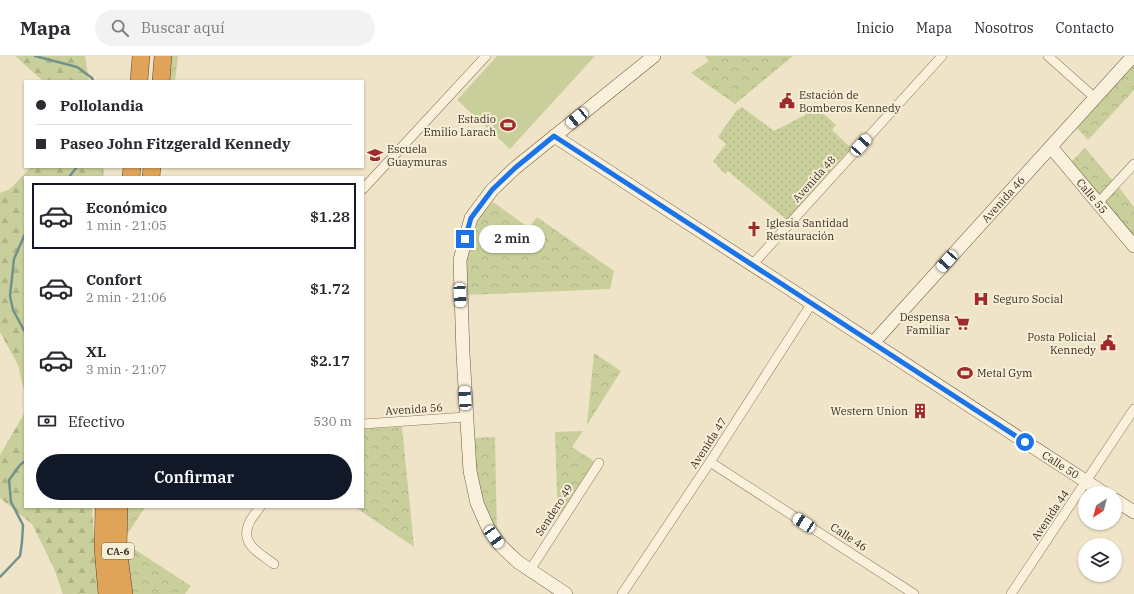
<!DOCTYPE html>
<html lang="es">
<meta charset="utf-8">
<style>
:root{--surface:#fff;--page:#f2f2f3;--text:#2b2b33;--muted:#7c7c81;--line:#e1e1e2;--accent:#111827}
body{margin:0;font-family:"IBM Plex Serif",serif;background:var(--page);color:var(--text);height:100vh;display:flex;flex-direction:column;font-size:15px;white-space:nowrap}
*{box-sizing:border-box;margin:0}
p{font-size:13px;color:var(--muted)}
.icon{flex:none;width:22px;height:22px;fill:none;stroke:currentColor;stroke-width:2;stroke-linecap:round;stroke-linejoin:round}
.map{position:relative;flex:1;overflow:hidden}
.panel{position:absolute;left:24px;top:120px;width:340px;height:332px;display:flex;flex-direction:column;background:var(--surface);border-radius:0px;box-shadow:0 1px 3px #0004}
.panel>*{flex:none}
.top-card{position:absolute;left:24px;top:24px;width:340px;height:88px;border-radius:0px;box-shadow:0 1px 3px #0004;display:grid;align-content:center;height:88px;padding:0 12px;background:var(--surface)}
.needle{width:26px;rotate:216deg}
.fabs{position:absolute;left:1078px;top:430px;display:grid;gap:8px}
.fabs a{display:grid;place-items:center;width:44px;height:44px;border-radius:50%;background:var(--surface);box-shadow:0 1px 3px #0004;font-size:20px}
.end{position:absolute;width:18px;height:18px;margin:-9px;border:5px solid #1a73e8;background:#fff;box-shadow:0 0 0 2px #fff}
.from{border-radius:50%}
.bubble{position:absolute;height:28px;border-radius:14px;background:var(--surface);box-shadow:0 1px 3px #0004;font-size:13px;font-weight:600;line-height:28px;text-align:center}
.car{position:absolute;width:12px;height:24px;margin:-12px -6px;border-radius:5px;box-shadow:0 0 3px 1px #0007;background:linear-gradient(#fff 24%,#345 0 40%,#fff 0 76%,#345 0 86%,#fff 0)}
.top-card b{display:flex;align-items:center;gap:14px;height:38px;font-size:15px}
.top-card b+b{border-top:1px solid var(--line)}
.top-card i{width:10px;height:10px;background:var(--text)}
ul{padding:7px 0 0;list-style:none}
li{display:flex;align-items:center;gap:12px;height:66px;margin:0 8px 6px;padding:0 4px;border:2px solid transparent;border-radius:0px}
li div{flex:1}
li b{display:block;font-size:15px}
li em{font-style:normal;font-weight:600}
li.current{border-color:var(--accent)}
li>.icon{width:36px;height:36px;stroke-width:1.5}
.pay{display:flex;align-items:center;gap:10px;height:44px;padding:0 12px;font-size:15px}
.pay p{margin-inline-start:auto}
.primary-button{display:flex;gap:8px;margin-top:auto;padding:8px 12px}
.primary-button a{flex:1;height:46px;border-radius:24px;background:var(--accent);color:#fff;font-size:16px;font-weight:600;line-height:46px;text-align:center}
header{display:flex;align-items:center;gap:24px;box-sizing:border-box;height:56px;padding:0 20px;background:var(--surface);border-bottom:1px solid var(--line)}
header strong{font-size:19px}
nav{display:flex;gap:22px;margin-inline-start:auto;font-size:14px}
.search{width:280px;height:36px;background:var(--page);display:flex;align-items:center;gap:10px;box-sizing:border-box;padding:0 14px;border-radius:22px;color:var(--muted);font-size:15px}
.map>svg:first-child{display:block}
.grass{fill:url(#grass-dots)}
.forest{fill:url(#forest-firs)}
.park{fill:url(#park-crowns)}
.pitch{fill:#c9cf9b}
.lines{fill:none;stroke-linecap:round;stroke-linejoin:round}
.stream{stroke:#6f938a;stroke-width:2.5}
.street-casing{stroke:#8d765c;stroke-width:10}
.secondary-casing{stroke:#6f573f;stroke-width:14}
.highway-casing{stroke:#5b4430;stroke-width:18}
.street{stroke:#faf1dc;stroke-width:9}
.secondary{stroke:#faf1dc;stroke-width:13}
.highway{stroke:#e0a458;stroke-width:17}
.route{stroke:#1a73e8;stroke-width:5}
.labels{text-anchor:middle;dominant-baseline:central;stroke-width:4;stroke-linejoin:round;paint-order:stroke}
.shield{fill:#f7eed8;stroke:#756857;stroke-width:1}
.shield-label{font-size:10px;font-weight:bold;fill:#3d2e20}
.poi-label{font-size:11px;fill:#3d2e20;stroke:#f7eed8;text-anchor:start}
.street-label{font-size:11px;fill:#3d2e20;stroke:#f7eed8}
</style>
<header>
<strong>Mapa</strong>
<div class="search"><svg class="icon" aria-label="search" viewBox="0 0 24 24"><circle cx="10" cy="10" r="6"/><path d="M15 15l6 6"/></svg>Buscar aquí</div>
<nav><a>Inicio</a><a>Mapa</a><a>Nosotros</a><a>Contacto</a></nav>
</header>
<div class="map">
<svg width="1134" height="538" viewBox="0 0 1134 538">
<defs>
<pattern id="grass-dots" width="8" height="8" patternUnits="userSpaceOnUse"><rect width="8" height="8" fill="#c9cf9b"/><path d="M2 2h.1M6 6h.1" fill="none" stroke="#aeb285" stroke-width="1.8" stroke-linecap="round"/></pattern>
<pattern id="forest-firs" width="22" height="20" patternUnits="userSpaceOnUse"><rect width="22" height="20" fill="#c9cf9b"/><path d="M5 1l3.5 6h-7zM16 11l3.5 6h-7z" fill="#aeb285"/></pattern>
<pattern id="park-crowns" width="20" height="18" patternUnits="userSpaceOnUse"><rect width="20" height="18" fill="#c9cf9b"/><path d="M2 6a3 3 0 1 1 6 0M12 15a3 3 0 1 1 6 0" fill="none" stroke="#aeb285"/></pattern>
</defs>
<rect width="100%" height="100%" fill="#f0e4c8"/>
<!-- grass -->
<path class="grass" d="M 813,48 L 836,69 L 832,74 L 851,92 L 787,164 L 728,115 L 725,118 L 713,105 L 726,88 L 718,81 L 736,55 L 742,51 L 774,75 L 805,59 Z"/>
<!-- forest -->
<path class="forest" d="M 15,0 L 85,0 L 89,25 L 43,25 Z
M 31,111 L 103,111 L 104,121 L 25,121 L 25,339 L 18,309 L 0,276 L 0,137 L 10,133 Z
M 25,356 L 25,451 L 92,451 L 95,499 L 100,538 L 63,538 L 53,510 L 32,468 L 0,442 L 0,399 Z"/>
<!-- park -->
<path class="park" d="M 166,0 L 178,0 L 175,25 L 164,25 Z
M 705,0 L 793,0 L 735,48 L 691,17 L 709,5 Z
M 1134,7 L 1134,34 L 1088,84 L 1076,71 Z
M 1085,92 L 1114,126 L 1098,143 L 1069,108 Z
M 1117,129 L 1134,151 L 1134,186 L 1101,147 Z
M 493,146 L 529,172 L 537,161 L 614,215 L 610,233 L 467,239 L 465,204 L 476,164 Z
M 594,297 L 621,315 L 587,369 Z
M 402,371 L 414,491 L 355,451 L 363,451 L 363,373 Z
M 583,375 L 572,391 L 597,407 L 558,466 L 555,376 Z
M 495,381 L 497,480 L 481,445 L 471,382 Z
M 127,451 L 145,451 L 127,479 Z
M 125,487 L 191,530 L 185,538 L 129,538 Z"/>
<!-- pitch -->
<path class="pitch" d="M 497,0 L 595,0 L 510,93 L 457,44 Z"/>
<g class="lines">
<!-- stream -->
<path class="stream" d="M 35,0 L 77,11 L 92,22 L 93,25
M 69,121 L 77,111
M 25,178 L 14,203 L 10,240 L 13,254 L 25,276
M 0,521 L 20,500 L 22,486 L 23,469 L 11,446 L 9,424 L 20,409 L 25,405"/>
<defs>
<path id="street" d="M 1048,0 L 1095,42
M 363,133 L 486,0
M 1098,147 L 1134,108
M 752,209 L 942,0
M 363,368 L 466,361
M 710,406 L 914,538
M 260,451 C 256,457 250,463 248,470 C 241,489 261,498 274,508
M 530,514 L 599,407
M 622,538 L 710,406 L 812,247
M 1011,538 L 1134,353"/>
<g id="secondary">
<path id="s1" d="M 554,80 L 1104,437"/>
<path id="s2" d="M 1051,91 L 1134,190"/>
<path id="s3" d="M 873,287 L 1133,0"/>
<path d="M 1115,444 L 1134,456"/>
<path d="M 566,538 L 518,506 L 501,490 L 488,472 L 477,447 L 470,415 L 463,298 L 460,204 L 471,162 L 492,134 L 515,112 L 654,0"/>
</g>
<path id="highway" d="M 139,25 L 141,0
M 161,25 L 163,0
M 131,121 L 132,111
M 151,121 L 152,111
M 104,451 L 103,492 L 107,538
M 119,451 L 118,492 L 124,538"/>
</defs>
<!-- street casing -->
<use href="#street" class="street-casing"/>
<!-- secondary casing -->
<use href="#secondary" class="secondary-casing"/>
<!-- highway casing -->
<use href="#highway" class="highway-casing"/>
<!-- street -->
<use href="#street" class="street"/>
<!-- secondary -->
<use href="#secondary" class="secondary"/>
<!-- highway -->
<use href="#highway" class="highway"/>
</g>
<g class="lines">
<!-- route -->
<path class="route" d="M 465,183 L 471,162 L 492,134 L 515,112 L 554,80 L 1025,386"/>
</g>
<!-- icons -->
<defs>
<symbol id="civic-bare" viewBox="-9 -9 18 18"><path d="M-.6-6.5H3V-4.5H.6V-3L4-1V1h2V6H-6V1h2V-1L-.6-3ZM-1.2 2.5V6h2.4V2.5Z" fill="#9e2a2b" stroke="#f7eed8" stroke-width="2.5" paint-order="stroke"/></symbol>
<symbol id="stadium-bare" viewBox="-9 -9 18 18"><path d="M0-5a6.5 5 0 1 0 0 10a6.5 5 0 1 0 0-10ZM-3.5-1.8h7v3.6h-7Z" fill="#9e2a2b" stroke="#f7eed8" stroke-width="2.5" paint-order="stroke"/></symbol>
<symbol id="school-bare" viewBox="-9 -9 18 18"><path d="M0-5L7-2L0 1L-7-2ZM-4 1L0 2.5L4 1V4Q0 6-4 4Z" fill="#9e2a2b" stroke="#f7eed8" stroke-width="2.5" paint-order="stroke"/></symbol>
<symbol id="church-bare" viewBox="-9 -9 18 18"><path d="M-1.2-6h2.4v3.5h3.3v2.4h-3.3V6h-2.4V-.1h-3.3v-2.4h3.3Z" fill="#9e2a2b" stroke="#f7eed8" stroke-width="2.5" paint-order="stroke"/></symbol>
<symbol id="hospital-bare" viewBox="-9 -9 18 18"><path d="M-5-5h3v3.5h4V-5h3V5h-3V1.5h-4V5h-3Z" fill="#9e2a2b" stroke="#f7eed8" stroke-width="2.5" paint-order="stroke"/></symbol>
<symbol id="supermarket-bare" viewBox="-9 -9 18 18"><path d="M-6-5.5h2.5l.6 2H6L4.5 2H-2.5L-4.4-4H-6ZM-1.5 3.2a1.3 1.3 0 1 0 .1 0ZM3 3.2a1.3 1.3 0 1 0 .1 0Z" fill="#9e2a2b" stroke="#f7eed8" stroke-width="2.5" paint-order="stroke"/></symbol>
<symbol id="building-bare" viewBox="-9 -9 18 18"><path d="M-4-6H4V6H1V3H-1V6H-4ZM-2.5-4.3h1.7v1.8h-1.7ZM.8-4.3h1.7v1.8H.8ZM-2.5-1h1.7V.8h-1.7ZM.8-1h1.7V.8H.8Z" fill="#9e2a2b" stroke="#f7eed8" stroke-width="2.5" paint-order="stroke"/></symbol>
</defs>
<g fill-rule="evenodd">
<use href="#civic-bare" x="776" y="34" width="22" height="22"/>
<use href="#stadium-bare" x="497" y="58" width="22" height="22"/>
<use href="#school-bare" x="364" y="88" width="22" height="22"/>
<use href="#church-bare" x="743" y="162" width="22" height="22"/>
<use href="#hospital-bare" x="970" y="232" width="22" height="22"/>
<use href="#supermarket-bare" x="951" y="256" width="22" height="22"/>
<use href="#civic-bare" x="1097" y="276" width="22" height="22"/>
<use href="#stadium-bare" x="954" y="306" width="22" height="22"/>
<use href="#building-bare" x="909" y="344" width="22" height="22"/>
</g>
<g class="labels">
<!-- shield labels -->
<rect class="shield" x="102" y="487" width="32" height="16" rx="3"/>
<g class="shield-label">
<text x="118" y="495">CA-6</text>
</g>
<!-- poi labels -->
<g class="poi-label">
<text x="799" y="39">Estación de<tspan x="799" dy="13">Bomberos Kennedy</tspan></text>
<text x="496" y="63" text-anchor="end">Estadio<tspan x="496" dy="13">Emilio Larach</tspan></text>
<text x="387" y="93">Escuela<tspan x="387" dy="13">Guaymuras</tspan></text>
<text x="766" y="167">Iglesia Santidad<tspan x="766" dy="13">Restauración</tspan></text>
<text x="993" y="243">Seguro Social</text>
<text x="950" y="261" text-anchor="end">Despensa<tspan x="950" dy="13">Familiar</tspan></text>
<text x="1096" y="281" text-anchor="end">Posta Policial<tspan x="1096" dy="13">Kennedy</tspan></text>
<text x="977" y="317">Metal Gym</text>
<text x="908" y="355" text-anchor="end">Western Union</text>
</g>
<!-- street labels -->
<g class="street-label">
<text transform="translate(814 123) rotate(-48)">Avenida 48</text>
<text stroke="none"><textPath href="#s2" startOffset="64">Calle 55</textPath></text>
<text stroke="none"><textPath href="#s3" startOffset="194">Avenida 46</textPath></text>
<text transform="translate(414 353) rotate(-4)">Avenida 56</text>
<text transform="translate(708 387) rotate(-57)">Avenida 47</text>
<text stroke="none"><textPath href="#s1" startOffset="604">Calle 50</textPath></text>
<text transform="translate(554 454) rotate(-57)">Sendero 49</text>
<text transform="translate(1050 459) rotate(-56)">Avenida 44</text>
<text transform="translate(849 481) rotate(33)">Calle 46</text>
</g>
</g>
</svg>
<div class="fabs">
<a><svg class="needle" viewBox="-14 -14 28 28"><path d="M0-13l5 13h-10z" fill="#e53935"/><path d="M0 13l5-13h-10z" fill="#7c7c81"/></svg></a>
<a><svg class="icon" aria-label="layers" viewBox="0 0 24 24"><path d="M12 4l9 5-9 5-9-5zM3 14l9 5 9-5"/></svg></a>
</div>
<i class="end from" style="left:1025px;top:386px"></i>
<i class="end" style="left:465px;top:183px"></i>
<div class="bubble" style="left:479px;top:169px;width:66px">2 min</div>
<i class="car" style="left:577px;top:62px;rotate:231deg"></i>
<i class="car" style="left:861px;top:89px;rotate:42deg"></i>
<i class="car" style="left:947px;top:205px;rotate:222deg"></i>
<i class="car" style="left:460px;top:239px;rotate:177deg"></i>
<i class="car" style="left:465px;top:342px;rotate:357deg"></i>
<i class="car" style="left:804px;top:467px;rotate:303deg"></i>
<i class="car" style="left:494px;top:481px;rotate:145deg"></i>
<div class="top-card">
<b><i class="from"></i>Pollolandia</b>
<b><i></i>Paseo John Fitzgerald Kennedy</b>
</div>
<section class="panel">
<ul>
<li class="current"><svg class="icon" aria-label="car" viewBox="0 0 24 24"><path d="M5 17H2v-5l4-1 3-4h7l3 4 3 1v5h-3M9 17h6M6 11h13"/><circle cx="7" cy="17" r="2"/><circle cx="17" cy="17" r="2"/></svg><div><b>Económico</b><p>1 min · 21:05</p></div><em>$1.28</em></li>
<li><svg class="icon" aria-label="car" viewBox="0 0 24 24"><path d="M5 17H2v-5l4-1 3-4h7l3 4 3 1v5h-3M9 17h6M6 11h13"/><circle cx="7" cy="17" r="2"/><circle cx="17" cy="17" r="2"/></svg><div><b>Confort</b><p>2 min · 21:06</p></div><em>$1.72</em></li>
<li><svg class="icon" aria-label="car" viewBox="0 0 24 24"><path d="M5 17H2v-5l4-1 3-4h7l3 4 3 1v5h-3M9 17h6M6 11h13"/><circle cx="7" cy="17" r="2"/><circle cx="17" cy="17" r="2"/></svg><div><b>XL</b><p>3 min · 21:07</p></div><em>$2.17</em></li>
</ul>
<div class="pay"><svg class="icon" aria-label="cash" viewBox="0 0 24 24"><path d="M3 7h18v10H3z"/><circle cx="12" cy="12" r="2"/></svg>Efectivo<p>530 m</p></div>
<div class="primary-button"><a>Confirmar</a></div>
</section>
</div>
